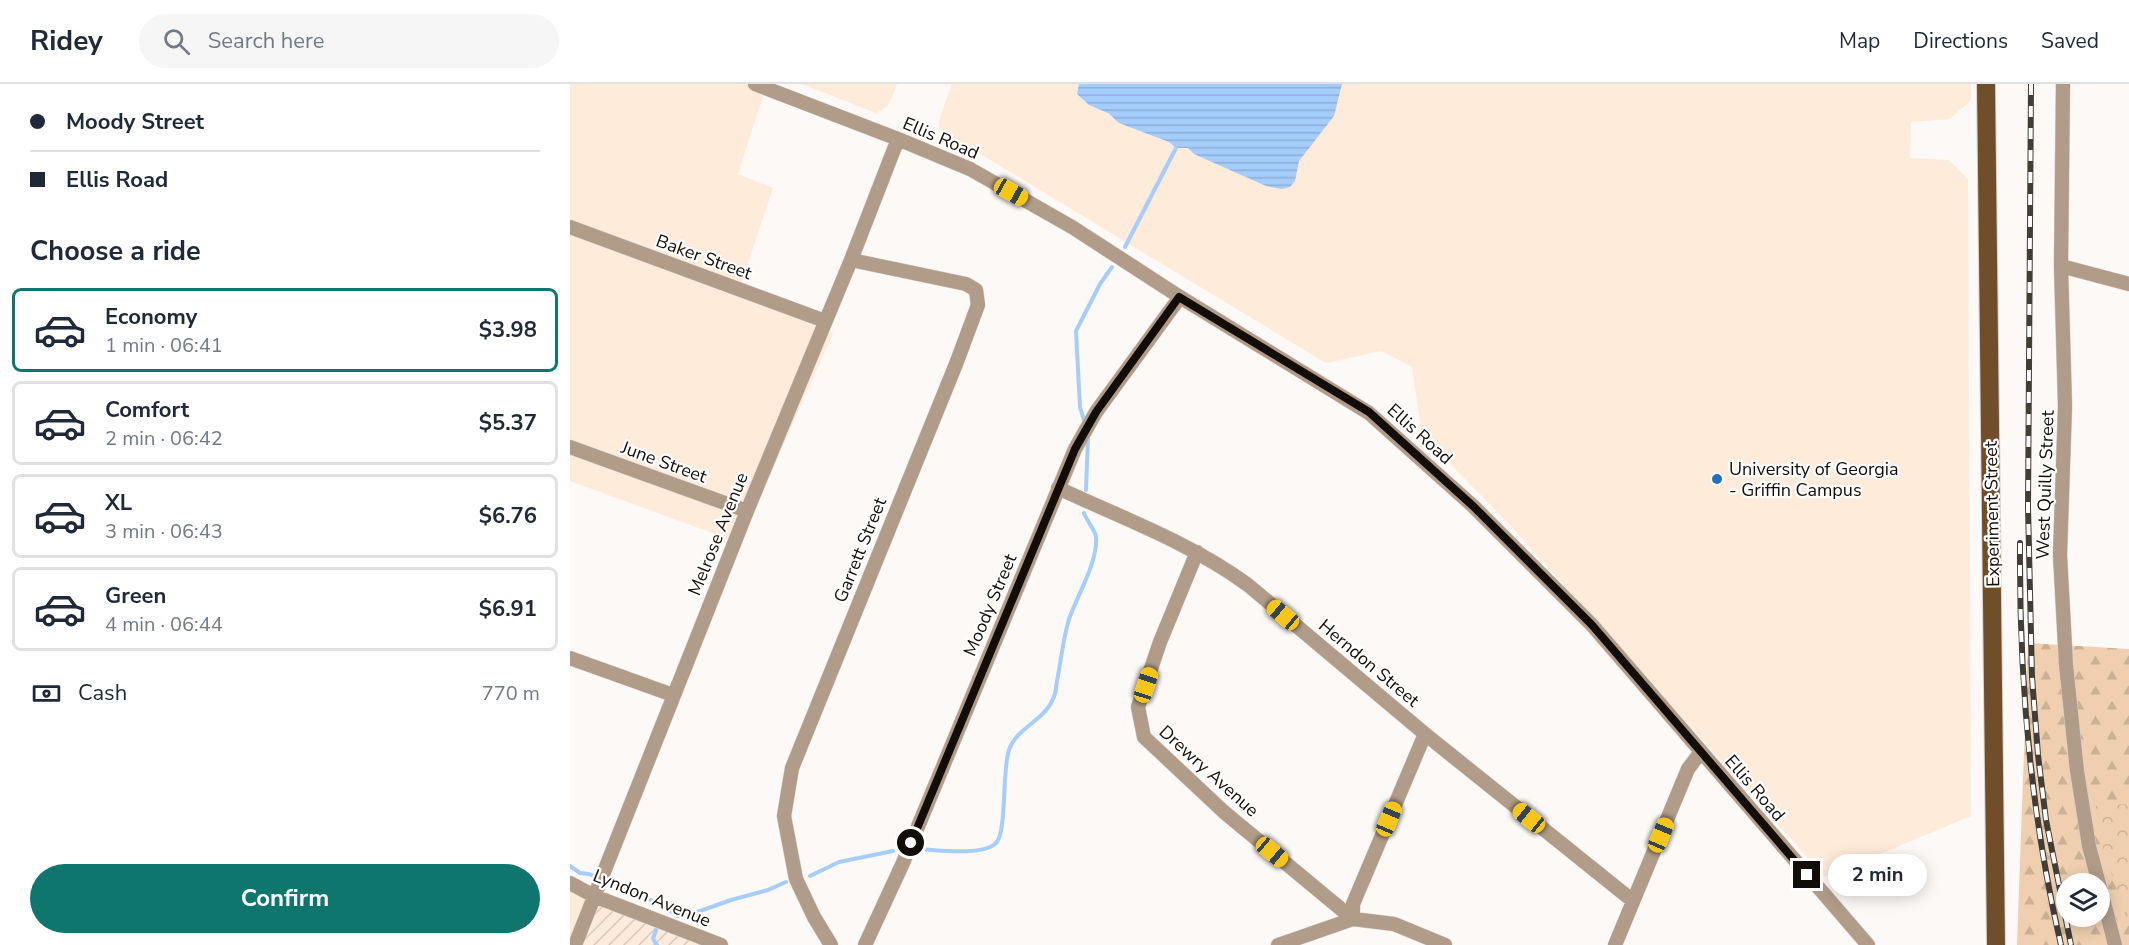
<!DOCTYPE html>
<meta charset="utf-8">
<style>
:root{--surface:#fff;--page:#f6f6f7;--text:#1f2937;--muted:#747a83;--line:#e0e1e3;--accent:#0f766e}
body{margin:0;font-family:"Nunito Sans",sans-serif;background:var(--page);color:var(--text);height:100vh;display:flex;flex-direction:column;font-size:22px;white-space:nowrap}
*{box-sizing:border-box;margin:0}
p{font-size:20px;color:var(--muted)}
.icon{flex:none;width:33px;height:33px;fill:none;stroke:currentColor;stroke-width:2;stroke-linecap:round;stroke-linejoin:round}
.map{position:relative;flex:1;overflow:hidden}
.panel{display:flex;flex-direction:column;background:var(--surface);width:570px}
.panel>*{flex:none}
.top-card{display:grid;align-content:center;height:132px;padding:0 30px;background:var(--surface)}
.controls{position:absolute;left:1486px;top:789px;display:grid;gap:12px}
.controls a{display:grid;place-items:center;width:54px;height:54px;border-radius:50%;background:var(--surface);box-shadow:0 3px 15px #0003;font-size:30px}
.end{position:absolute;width:27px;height:27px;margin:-14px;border:8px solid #120d07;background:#fff;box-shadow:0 0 0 3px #fff}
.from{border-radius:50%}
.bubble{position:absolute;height:42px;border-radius:21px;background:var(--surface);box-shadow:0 3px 15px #0003;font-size:20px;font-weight:700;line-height:42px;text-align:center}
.car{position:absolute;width:18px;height:36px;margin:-18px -9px;border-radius:8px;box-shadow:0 0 4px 2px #0007;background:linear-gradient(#f5c518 24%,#345 0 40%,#f5c518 0 76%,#345 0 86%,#f5c518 0)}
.top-card b{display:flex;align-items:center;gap:21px;height:57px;font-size:22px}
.top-card b+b{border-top:2px solid var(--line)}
.top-card i{width:15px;height:15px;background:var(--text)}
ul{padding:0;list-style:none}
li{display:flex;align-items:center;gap:18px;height:84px;margin:0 12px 9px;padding:0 18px;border:3px solid var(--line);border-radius:9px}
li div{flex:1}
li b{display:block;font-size:22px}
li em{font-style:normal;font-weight:700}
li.selected{border-color:var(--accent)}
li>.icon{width:54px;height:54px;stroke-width:1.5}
h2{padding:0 30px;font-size:27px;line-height:72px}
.pay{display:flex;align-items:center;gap:15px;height:66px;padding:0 30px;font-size:22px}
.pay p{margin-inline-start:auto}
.primary-button{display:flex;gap:12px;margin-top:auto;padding:12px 30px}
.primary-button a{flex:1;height:69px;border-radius:36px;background:var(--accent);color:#fff;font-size:24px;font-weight:700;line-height:69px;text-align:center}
header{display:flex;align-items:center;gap:36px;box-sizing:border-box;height:84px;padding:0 30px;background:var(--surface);border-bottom:2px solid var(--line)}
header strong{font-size:28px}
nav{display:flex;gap:33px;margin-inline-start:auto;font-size:21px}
.search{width:420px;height:54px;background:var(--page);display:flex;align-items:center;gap:15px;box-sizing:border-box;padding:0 21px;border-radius:33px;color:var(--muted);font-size:22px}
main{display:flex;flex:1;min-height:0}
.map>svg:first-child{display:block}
.built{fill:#feebd9}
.industrial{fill:url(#industrial-furrows)}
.forest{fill:url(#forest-firs);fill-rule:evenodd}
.park{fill:url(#park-crowns)}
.water{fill:url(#water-rules)}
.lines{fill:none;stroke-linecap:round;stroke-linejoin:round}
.stream{stroke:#a5cdfe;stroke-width:4}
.minor-casing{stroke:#d7d3d0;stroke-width:15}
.major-casing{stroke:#d7d3d0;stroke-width:20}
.minor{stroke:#b09c88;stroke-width:14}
.major{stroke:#704e2a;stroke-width:18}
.rail-casing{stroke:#423d37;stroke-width:6}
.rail{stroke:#fff;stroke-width:4;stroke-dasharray:11;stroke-linecap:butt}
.route{stroke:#120d07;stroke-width:8}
.poi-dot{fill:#256fbf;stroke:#fff;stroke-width:2}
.labels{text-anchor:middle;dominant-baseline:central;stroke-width:4.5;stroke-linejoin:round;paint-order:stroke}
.street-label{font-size:18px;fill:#120d07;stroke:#fff}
.poi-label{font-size:18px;fill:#120d07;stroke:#fff;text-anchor:start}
</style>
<header>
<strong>Ridey</strong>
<div class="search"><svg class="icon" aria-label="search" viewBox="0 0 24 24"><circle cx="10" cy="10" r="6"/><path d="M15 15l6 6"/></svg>Search here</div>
<nav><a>Map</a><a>Directions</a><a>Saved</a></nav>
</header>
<main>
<section class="panel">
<div class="top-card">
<b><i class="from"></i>Moody Street</b>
<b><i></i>Ellis Road</b>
</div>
<h2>Choose a ride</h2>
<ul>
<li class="selected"><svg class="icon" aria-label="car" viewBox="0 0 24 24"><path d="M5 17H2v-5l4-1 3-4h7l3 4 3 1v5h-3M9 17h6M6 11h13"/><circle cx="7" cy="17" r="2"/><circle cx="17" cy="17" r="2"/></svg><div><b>Economy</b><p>1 min · 06:41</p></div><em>$3.98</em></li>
<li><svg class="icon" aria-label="car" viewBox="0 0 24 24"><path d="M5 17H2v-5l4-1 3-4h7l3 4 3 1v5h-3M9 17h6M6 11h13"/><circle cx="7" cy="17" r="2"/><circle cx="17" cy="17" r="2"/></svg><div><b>Comfort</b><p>2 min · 06:42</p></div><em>$5.37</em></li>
<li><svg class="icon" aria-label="car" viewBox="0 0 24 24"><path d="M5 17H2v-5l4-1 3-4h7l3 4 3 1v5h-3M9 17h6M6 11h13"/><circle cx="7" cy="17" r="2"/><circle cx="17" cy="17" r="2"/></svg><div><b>XL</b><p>3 min · 06:43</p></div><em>$6.76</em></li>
<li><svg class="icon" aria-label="car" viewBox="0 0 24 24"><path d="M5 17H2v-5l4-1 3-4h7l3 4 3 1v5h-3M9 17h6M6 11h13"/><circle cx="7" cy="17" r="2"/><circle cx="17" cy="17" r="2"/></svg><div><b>Green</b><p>4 min · 06:44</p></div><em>$6.91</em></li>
</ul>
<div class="pay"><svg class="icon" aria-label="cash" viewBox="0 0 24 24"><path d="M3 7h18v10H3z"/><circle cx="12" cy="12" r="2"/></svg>Cash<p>770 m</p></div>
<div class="primary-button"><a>Confirm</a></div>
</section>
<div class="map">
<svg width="1559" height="861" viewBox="0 0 1559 861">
<defs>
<pattern id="industrial-furrows" width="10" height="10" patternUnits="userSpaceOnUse" patternTransform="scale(1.5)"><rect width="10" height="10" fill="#feebd9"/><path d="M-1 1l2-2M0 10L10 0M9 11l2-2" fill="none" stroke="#d9c8b9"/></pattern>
<pattern id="forest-firs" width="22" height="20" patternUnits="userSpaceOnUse" patternTransform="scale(1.5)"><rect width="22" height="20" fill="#efcfaf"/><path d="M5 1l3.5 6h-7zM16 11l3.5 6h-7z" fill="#ccb195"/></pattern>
<pattern id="park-crowns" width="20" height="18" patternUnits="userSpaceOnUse" patternTransform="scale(1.5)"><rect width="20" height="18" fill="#efcfaf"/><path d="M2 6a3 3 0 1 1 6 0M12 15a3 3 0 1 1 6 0" fill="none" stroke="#ccb195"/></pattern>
<pattern id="water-rules" width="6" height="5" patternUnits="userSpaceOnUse" patternTransform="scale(1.5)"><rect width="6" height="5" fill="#a5cdfe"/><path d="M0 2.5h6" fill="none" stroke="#8dafd8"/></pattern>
</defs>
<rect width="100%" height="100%" fill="#fdf9f6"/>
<!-- built -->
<path class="built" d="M 0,0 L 173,0 L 194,9 L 168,90 L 203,104 L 168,209 L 263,249 L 170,459 L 0,397 Z
M 232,0 L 327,0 L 318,22 L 306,29 Z
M 382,0 L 1401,0 L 1401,16 L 1380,35 L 1341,38 L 1340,74 L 1379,76 L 1398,95 L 1401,732 L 1255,793 L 938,439 L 852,351 L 842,283 L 811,267 L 756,279 L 369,45 L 370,33 Z
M 0,797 L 30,811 L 0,861 Z"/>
<!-- industrial -->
<path class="industrial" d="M 30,811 L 152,861 L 11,861 Z"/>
<!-- forest -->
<path class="forest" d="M 1458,559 L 1559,565 L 1559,861 L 1447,861 ZM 1497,800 L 1530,800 L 1530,832 L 1497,832 Z"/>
<!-- park -->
<path class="park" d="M 1559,720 L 1559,842 L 1519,722 Z"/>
<!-- water -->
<path class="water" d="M 509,0 L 772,0 L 764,32 L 729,77 L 725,97 L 720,103 L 712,105 L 696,102 L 624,70 L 618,64 L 606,64 L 599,58 L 549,39 L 538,29 L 519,21 L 507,10 Z"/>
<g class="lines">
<!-- stream -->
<path class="stream" d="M 555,163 L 606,64
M 515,340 L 510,323 L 506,247 L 530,200 L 542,183
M 516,406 L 518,353
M 350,765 C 367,766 414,772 426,759 C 437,748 432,686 439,666 C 446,644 474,637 483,615 C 486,610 486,603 487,597 C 491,577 493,555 499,535 C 507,512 528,478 526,453 C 525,445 516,436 514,429
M 0,782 L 10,789 L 19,790 L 93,821 L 107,832 L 116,832 L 161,816 L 198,806 L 216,798
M 240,792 L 269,778 L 323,767
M 86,846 L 83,855 L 87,861"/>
<defs>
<path id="minor" d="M 185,0 L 328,55 L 400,85 L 502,143 L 610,213 L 799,329 L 903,422 L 1022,541 L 1298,861
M 1493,0 L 1491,182 L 1495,322 L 1490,471 L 1496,581 L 1507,687 L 1519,762 L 1529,800
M 0,143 L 255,237
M 1491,182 L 1559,200
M 0,363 L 177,427
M 488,404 C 552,434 621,459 678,501 L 855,650 L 1063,817
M 627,468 L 590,558 L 568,623 L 574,653 L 654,728 L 783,835 L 824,840 L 875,861
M 0,574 L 103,611
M 0,799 L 24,812 L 151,861
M 1530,803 L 1545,861
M 783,835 L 783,820 L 855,650
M 5,861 L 177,427 L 281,176 L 328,55
M 261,861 L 244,833 L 226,795 L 214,732 L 222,684 L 386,280 L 408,221 L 406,206 L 396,200 L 281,176
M 295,861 L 332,781 L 505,365 L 526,328 L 610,213
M 708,861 L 783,835
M 1045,861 L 1118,685 L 1130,669"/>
<path id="major" d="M 1416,0 L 1426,861"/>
</defs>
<!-- minor casing -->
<use href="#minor" class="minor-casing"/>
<!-- major casing -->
<use href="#major" class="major-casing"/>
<!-- minor -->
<use href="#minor" class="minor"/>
<!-- major -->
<use href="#major" class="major"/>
<defs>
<path id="rail" d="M 1461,0 L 1458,423 L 1462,593 L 1468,671 L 1476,736 L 1501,861
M 1450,459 C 1449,595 1460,728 1491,861"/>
</defs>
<!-- rail casing -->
<use href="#rail" class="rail-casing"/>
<!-- rail -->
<use href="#rail" class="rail"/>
</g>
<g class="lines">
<!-- route -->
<path class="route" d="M 341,759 L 505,365 L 526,328 L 609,213 L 799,328 L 903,422 L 1022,541 L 1237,791"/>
</g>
<!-- markers -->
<circle class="poi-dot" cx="1147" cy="395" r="6"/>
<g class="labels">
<!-- street labels -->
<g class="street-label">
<text transform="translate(371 54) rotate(23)">Ellis Road</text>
<text transform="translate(134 173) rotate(20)">Baker Street</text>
<text transform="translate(850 350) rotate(42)">Ellis Road</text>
<text transform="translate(94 378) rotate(20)">June Street</text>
<text transform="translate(1475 401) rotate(-88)">West Quilly Street</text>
<text transform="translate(1422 430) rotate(-91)">Experiment Street</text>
<text transform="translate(148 450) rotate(-68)">Melrose Avenue</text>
<text transform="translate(290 466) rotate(-68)">Garrett Street</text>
<text transform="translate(420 521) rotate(-67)">Moody Street</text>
<text transform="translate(799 579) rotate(40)">Herndon Street</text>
<text transform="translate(639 687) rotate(42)">Drewry Avenue</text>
<text transform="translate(1185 704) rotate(49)">Ellis Road</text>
<text transform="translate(82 814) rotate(22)">Lyndon Avenue</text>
</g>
<!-- poi labels -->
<g class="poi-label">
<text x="1159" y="385">University of Georgia<tspan x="1159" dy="21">- Griffin Campus</tspan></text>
</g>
</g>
</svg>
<div class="controls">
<a><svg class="icon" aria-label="layers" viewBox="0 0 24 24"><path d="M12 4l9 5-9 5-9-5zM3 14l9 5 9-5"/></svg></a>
</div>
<i class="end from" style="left:341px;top:759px"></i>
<i class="end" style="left:1237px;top:791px"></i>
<div class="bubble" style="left:1258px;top:770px;width:99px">2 min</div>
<i class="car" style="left:441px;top:108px;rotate:119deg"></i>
<i class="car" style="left:713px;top:531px;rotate:310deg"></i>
<i class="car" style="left:576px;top:601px;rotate:18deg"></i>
<i class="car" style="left:959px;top:734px;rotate:309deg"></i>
<i class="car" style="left:819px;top:735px;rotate:23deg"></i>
<i class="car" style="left:1091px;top:751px;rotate:23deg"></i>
<i class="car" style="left:702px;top:768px;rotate:130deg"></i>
</div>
</main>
